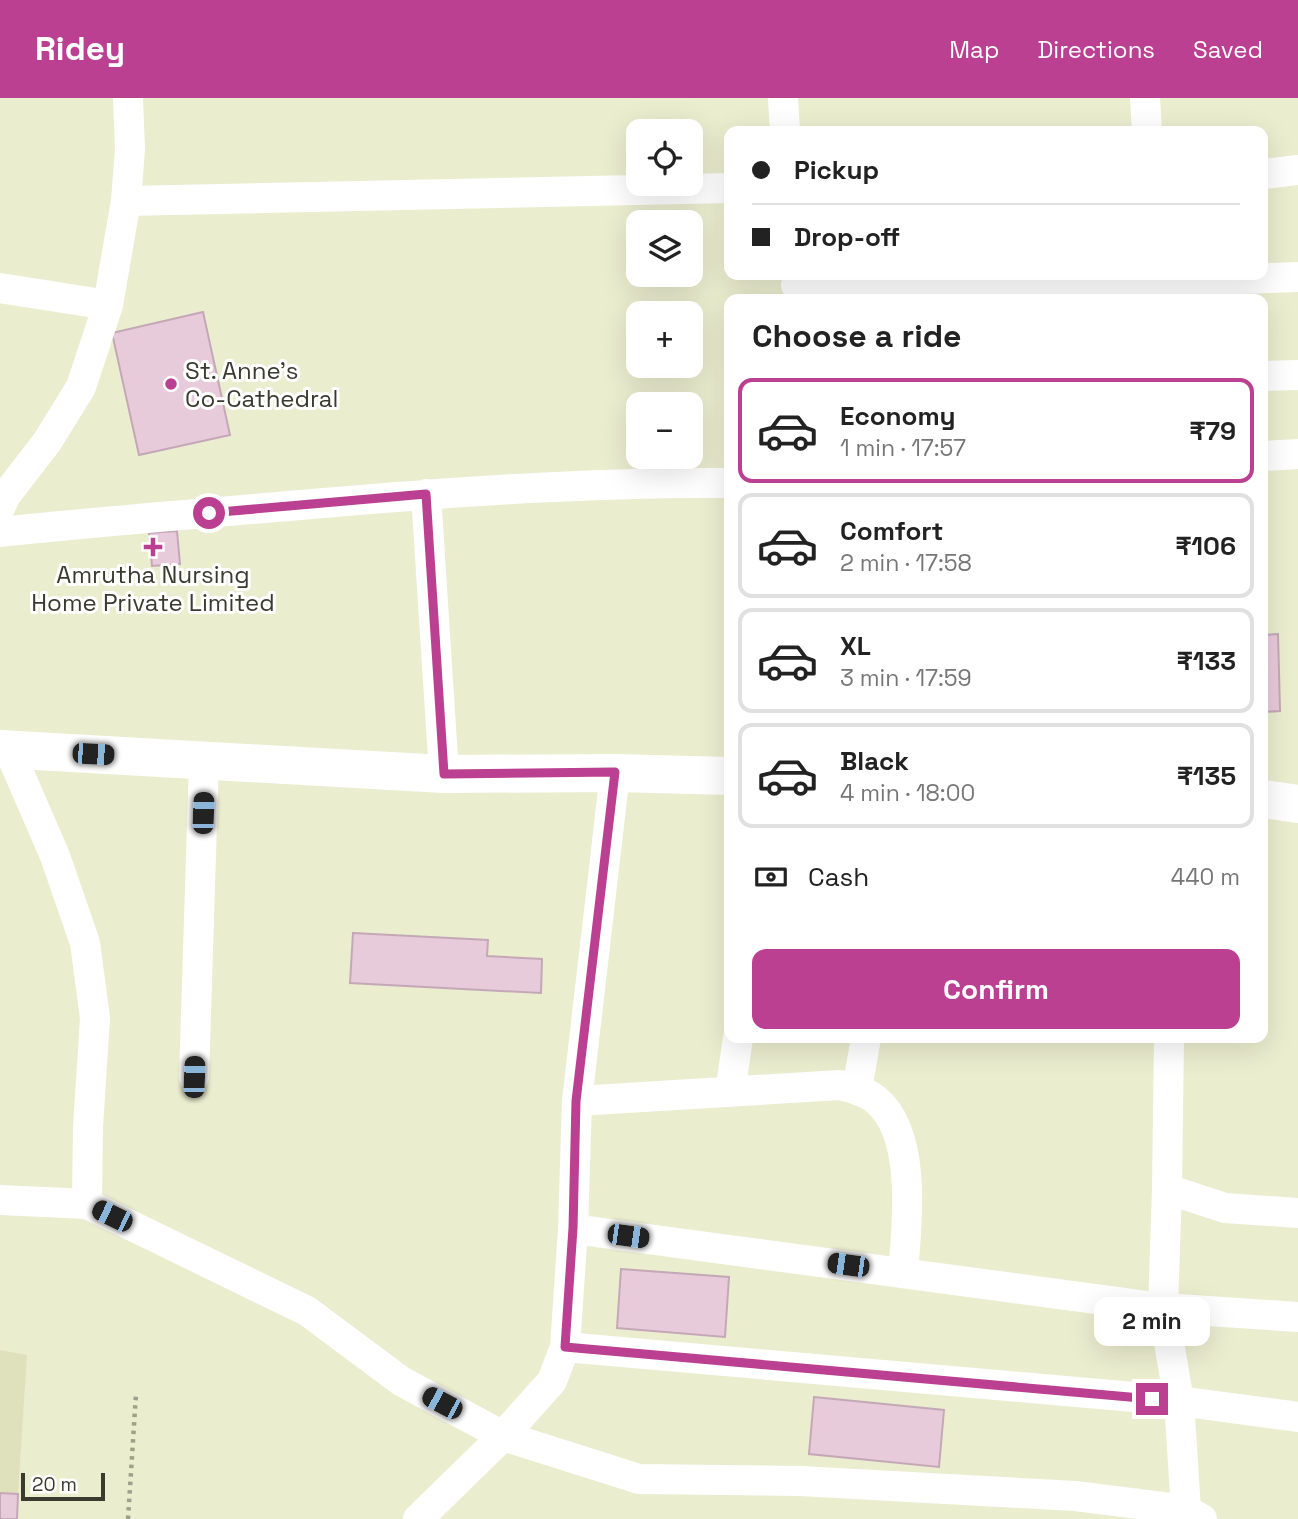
<!DOCTYPE html>
<meta charset="utf-8">
<style>
:root{--surface:#fff;--page:#f2f2f2;--text:#222;--muted:#767676;--line:#e0e0e0;--accent:#bc4091}
body{margin:0;font-family:"Space Grotesk",sans-serif;background:var(--page);color:var(--text);height:100vh;display:flex;flex-direction:column;font-size:26px;white-space:nowrap}
*{box-sizing:border-box;margin:0}
p{font-size:23px;color:var(--muted)}
.icon{flex:none;width:38px;height:38px;fill:none;stroke:currentColor;stroke-width:2;stroke-linecap:round;stroke-linejoin:round}
.map{position:relative;flex:1;overflow:hidden}
.side{position:absolute;left:724px;top:196px;width:544px;height:749px;display:flex;flex-direction:column;background:var(--surface);border-radius:14px;box-shadow:0 7px 28px #0002}
.side>*{flex:none}
.hud{position:absolute;left:724px;top:28px;width:544px;height:154px;border-radius:14px;box-shadow:0 7px 28px #0002;display:grid;align-content:center;height:154px;padding:0 28px;background:var(--surface)}
.controls{position:absolute;left:626px;top:21px;display:grid;gap:14px}
.controls a{display:grid;place-items:center;width:77px;height:77px;border-radius:14px;background:var(--surface);box-shadow:0 7px 28px #0002;font-size:35px}
.scale{position:absolute;left:21px;bottom:18px;width:84px;box-sizing:border-box;padding-left:7px;border:4px solid #3a3a2f;border-top:0;font-size:19px;line-height:24px;white-space:nowrap;color:#3a3a2f;-webkit-text-stroke:5px #fff;paint-order:stroke}
.end{position:absolute;width:32px;height:32px;margin:-16px;border:9px solid #bc4091;background:#fff;box-shadow:0 0 0 4px #fff}
.from{border-radius:50%}
.bubble{position:absolute;height:49px;border-radius:14px;background:var(--surface);box-shadow:0 7px 28px #0002;font-size:23px;font-weight:700;line-height:49px;text-align:center}
.car{position:absolute;width:21px;height:42px;margin:-21px -10px;border-radius:9px;box-shadow:0 0 5px 2px #0007;background:linear-gradient(#222 24%,#8ab4d8 0 40%,#222 0 76%,#8ab4d8 0 86%,#222 0)}
.hud b{display:flex;align-items:center;gap:24px;height:66px;font-size:26px}
.hud b+b{border-top:2px solid var(--line)}
.hud i{width:18px;height:18px;background:var(--text)}
ul{padding:0;list-style:none}
li{display:flex;align-items:center;gap:21px;height:105px;margin:0 14px 10px;padding:0 14px;border:4px solid var(--line);border-radius:14px}
li div{flex:1}
li b{display:block;font-size:26px}
li em{font-style:normal;font-weight:700}
li.active{border-color:var(--accent)}
li>.icon{width:63px;height:63px;stroke-width:1.5}
h2{padding:0 28px;font-size:32px;line-height:84px}
.pay{display:flex;align-items:center;gap:18px;height:77px;padding:0 28px;font-size:26px}
.pay p{margin-inline-start:auto}
.button{display:flex;gap:14px;margin-top:auto;padding:14px 28px}
.button a{flex:1;height:80px;border-radius:14px;background:var(--accent);color:#fff;font-size:28px;font-weight:700;line-height:80px;text-align:center}
header{display:flex;align-items:center;gap:42px;box-sizing:border-box;height:98px;padding:0 35px;background:var(--accent);color:#fff}
header strong{font-size:33px}
nav{display:flex;gap:38px;margin-inline-start:auto;font-size:24px}
.map>svg:first-child{display:block}
.built{fill:#dfe1bc}
.building{fill:#e8cbdb;stroke:#c4a8b7;stroke-width:2}
.lines{fill:none;stroke-linecap:round;stroke-linejoin:round}
.path{stroke:#9fa08a;stroke-width:4.5;stroke-dasharray:3.5 5;stroke-linecap:butt}
.street{stroke:#fff;stroke-width:30}
.secondary{stroke:#fff;stroke-width:38}
.route{stroke:#bc4091;stroke-width:9}
.poi-dot{fill:#bc4091;stroke:#fff;stroke-width:2.5}
.labels{text-anchor:middle;dominant-baseline:central;stroke-width:6;stroke-linejoin:round;paint-order:stroke}
.poi-label{font-size:24px;fill:#3a3a2f;stroke:#fff;text-anchor:start}
</style>
<header>
<strong>Ridey</strong>
<nav><a>Map</a><a>Directions</a><a>Saved</a></nav>
</header>
<div class="map">
<svg width="1298" height="1421" viewBox="0 0 1298 1421">
<rect width="100%" height="100%" fill="#ebedcf"/>
<!-- built -->
<path class="built" d="M 0,1252 L 27,1257 L 18,1396 L 0,1395 Z"/>
<!-- building -->
<path class="building" d="M 203,214 L 230,337 L 139,357 L 112,235 Z
M 177,433 L 180,466 L 152,468 L 149,435 Z
M 1278,536 L 1280,613 L 1264,614 L 1264,537 Z
M 353,835 L 488,842 L 487,858 L 542,861 L 541,895 L 350,885 Z
M 621,1171 L 729,1179 L 725,1239 L 617,1230 Z
M 814,1299 L 944,1312 L 939,1369 L 809,1356 Z
M 0,1395 L 18,1396 L 17,1421 L 0,1421 Z"/>
<g class="lines">
<!-- path -->
<path class="path" d="M 128,1421 L 136,1296"/>
<!-- street -->
<path class="street" d="M 783,0 L 785,33
M 1145,0 L 1147,33
M 1264,76 L 1298,72
M 126,103 L 730,90
M 796,187 L 1152,184 L 1298,179
M 0,190 L 108,207
M 1264,278 L 1298,277
M 1264,358 L 1298,356
M 426,396 L 444,676
M 0,410 L 6,397 L 47,344 L 81,289 L 108,207 L 126,103 L 130,51 L 128,0
M 0,434 C 104,423 208,415 312,406 C 451,394 590,384 730,385
M 9,652 L 55,758 L 85,845 L 95,920 L 88,1029 L 87,1106
M 1169,940 L 1167,1091 L 1163,1210 L 1179,1303 L 1186,1412
M 194,979 L 204,663
M 857,991 L 866,940
M 730,994 L 738,940
M 577,1003 L 840,987 C 852,990 865,993 875,1001 C 918,1035 907,1127 903,1175
M 1167,1091 L 1225,1110 L 1298,1115
M 0,1102 L 87,1106 L 307,1213 L 401,1283 L 503,1338 L 639,1381 L 800,1383 L 1075,1398 L 1186,1412 L 1202,1421
M 573,1131 L 1163,1210 L 1298,1219
M 565,1249 L 1179,1303 L 1298,1319
M 418,1421 L 503,1338 L 552,1283 L 565,1249 L 573,1131 L 577,1003 L 615,675"/>
<!-- secondary -->
<path class="secondary" d="M 0,651 L 444,676 L 615,675 L 730,678
M 1264,701 L 1298,706"/>
</g>
<g class="lines">
<!-- route -->
<path class="route" d="M 209,415 L 426,396 L 444,676 L 615,674 L 576,1003 L 573,1130 L 565,1249 L 1152,1301"/>
</g>
<!-- markers -->
<g class="poi-dot">
<circle cx="171" cy="286" r="7"/>
<path d="M149.5 438.5h7v7h7v7h-7v7h-7v-7h-7v-7h7z"/>
</g>
<g class="labels">
<!-- poi labels -->
<g class="poi-label">
<text x="185" y="272">St. Anne's<tspan x="185" dy="28">Co-Cathedral</tspan></text>
<text x="153" y="476" text-anchor="middle">Amrutha Nursing<tspan x="153" dy="28">Home Private Limited</tspan></text>
</g>
</g>
</svg>
<div class="controls">
<a><svg class="icon" aria-label="locate" viewBox="0 0 24 24"><circle cx="12" cy="12" r="6"/><path d="M12 2v4M12 18v4M2 12h4M18 12h4"/></svg></a>
<a><svg class="icon" aria-label="layers" viewBox="0 0 24 24"><path d="M12 4l9 5-9 5-9-5zM3 14l9 5 9-5"/></svg></a>
<a>+</a>
<a>−</a>
</div>
<div class="scale">20 m</div>
<i class="end from" style="left:209px;top:415px"></i>
<i class="end" style="left:1152px;top:1301px"></i>
<div class="bubble" style="left:1094px;top:1199px;width:116px">2 min</div>
<i class="car" style="left:93px;top:656px;rotate:93deg"></i>
<i class="car" style="left:203px;top:715px;rotate:2deg"></i>
<i class="car" style="left:194px;top:979px;rotate:2deg"></i>
<i class="car" style="left:112px;top:1118px;rotate:296deg"></i>
<i class="car" style="left:628px;top:1138px;rotate:98deg"></i>
<i class="car" style="left:848px;top:1167px;rotate:278deg"></i>
<i class="car" style="left:442px;top:1305px;rotate:298deg"></i>
<div class="hud">
<b><i class="from"></i>Pickup</b>
<b><i></i>Drop-off</b>
</div>
<section class="side">
<h2>Choose a ride</h2>
<ul>
<li class="active"><svg class="icon" aria-label="car" viewBox="0 0 24 24"><path d="M5 17H2v-5l4-1 3-4h7l3 4 3 1v5h-3M9 17h6M6 11h13"/><circle cx="7" cy="17" r="2"/><circle cx="17" cy="17" r="2"/></svg><div><b>Economy</b><p>1 min · 17:57</p></div><em>₹79</em></li>
<li><svg class="icon" aria-label="car" viewBox="0 0 24 24"><path d="M5 17H2v-5l4-1 3-4h7l3 4 3 1v5h-3M9 17h6M6 11h13"/><circle cx="7" cy="17" r="2"/><circle cx="17" cy="17" r="2"/></svg><div><b>Comfort</b><p>2 min · 17:58</p></div><em>₹106</em></li>
<li><svg class="icon" aria-label="car" viewBox="0 0 24 24"><path d="M5 17H2v-5l4-1 3-4h7l3 4 3 1v5h-3M9 17h6M6 11h13"/><circle cx="7" cy="17" r="2"/><circle cx="17" cy="17" r="2"/></svg><div><b>XL</b><p>3 min · 17:59</p></div><em>₹133</em></li>
<li><svg class="icon" aria-label="car" viewBox="0 0 24 24"><path d="M5 17H2v-5l4-1 3-4h7l3 4 3 1v5h-3M9 17h6M6 11h13"/><circle cx="7" cy="17" r="2"/><circle cx="17" cy="17" r="2"/></svg><div><b>Black</b><p>4 min · 18:00</p></div><em>₹135</em></li>
</ul>
<div class="pay"><svg class="icon" aria-label="cash" viewBox="0 0 24 24"><path d="M3 7h18v10H3z"/><circle cx="12" cy="12" r="2"/></svg>Cash<p>440 m</p></div>
<div class="button"><a>Confirm</a></div>
</section>
</div>
